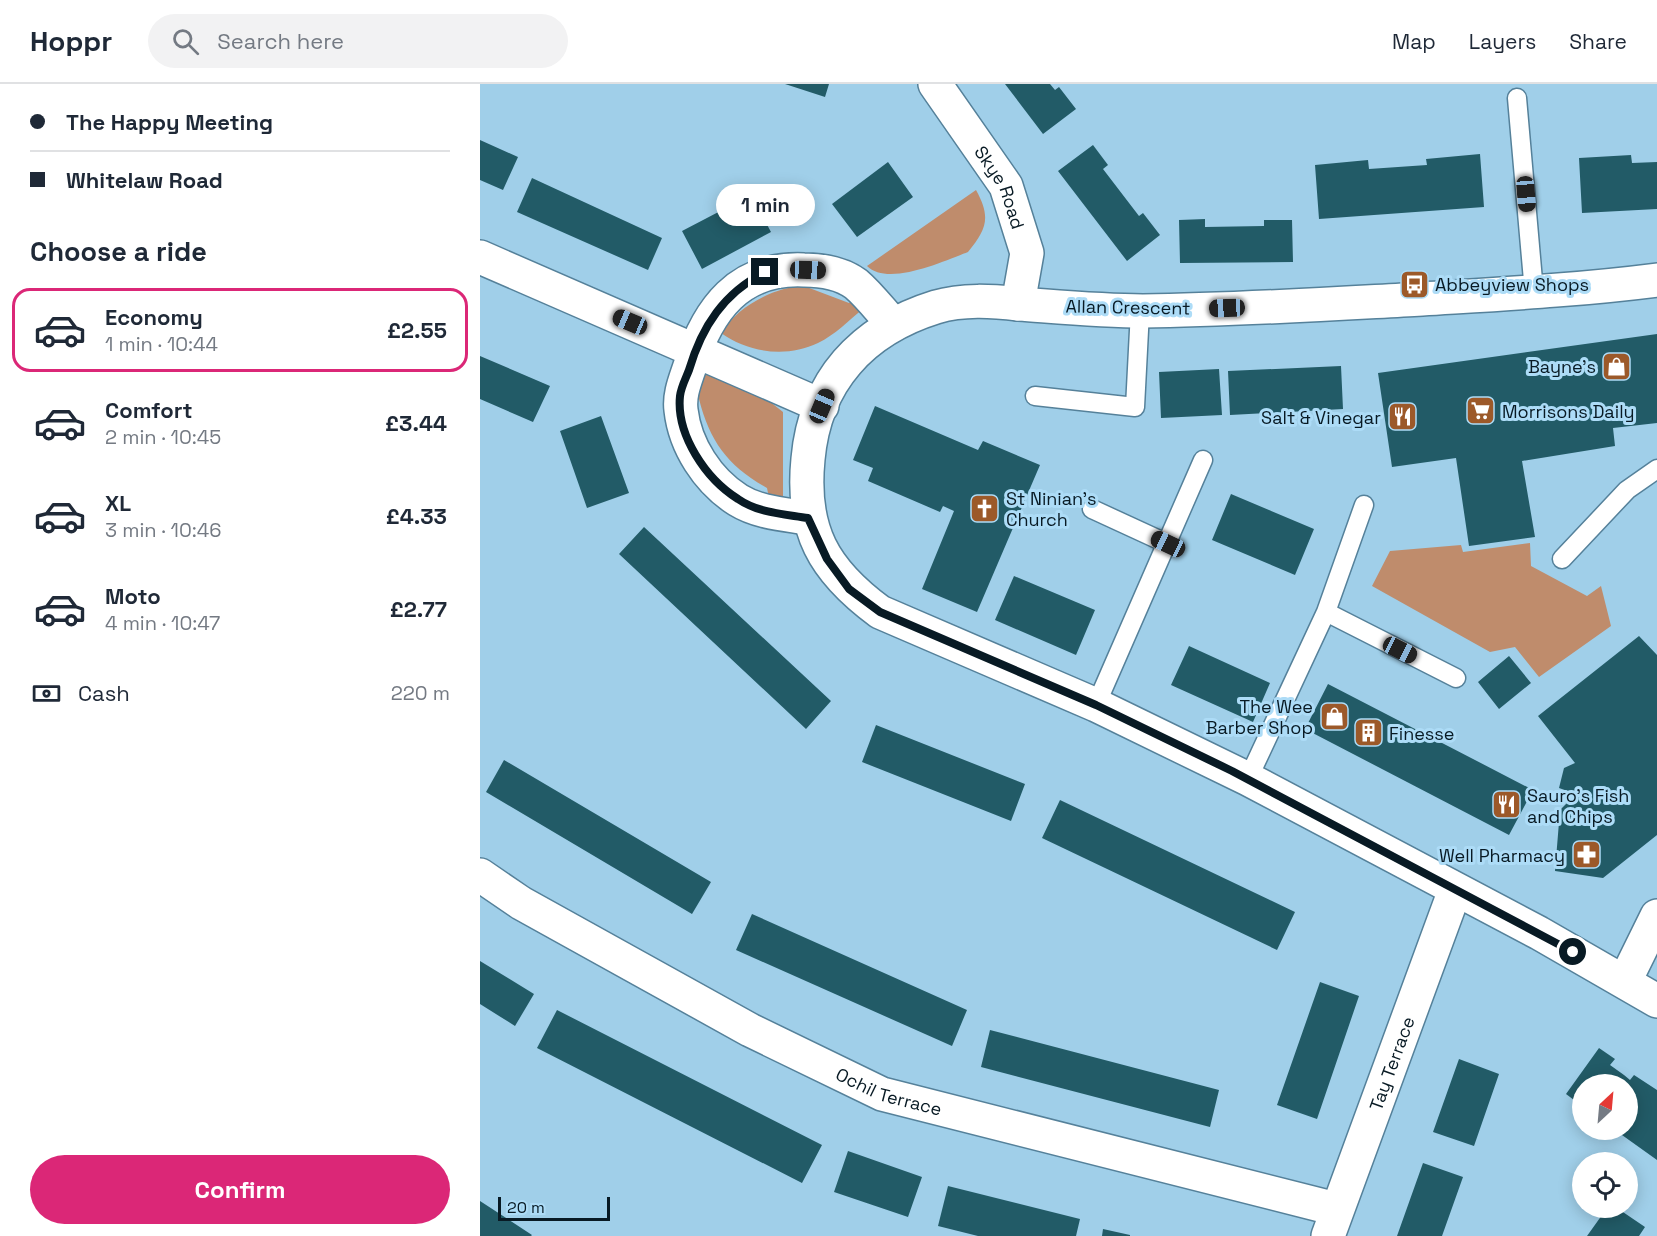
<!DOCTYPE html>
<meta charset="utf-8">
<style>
:root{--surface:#fff;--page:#f2f2f3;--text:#1f2937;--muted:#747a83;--line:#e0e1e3;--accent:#db2777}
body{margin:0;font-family:"Space Grotesk",sans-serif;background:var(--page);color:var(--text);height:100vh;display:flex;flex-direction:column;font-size:22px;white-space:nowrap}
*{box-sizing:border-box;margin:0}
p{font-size:20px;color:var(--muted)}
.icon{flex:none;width:33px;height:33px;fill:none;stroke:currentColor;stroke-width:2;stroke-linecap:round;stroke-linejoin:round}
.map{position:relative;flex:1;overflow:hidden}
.sheet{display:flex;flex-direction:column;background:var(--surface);width:480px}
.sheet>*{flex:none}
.hud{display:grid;align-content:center;height:132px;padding:0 30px;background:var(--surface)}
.needle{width:39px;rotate:26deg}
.controls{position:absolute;left:1092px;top:990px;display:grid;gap:12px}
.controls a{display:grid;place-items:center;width:66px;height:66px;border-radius:50%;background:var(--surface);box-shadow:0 3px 15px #0003;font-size:30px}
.scale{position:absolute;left:18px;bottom:15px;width:112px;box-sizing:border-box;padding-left:6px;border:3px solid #081a24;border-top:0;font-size:16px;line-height:21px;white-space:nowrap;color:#081a24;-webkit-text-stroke:4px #addcf7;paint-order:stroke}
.end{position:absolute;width:27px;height:27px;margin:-14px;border:8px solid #081a24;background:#fff;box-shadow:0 0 0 3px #fff}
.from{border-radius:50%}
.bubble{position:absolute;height:42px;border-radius:21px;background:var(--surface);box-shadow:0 3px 15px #0003;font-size:20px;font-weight:800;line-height:42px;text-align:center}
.car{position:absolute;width:18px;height:36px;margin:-18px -9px;border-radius:8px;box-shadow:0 0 4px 2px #0007;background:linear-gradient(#222 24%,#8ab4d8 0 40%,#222 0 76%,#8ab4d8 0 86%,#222 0)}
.hud b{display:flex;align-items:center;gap:21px;height:57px;font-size:22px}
.hud b+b{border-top:2px solid var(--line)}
.hud i{width:15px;height:15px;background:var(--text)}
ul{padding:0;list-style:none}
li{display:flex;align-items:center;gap:18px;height:84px;margin:0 12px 9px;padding:0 18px;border:3px solid transparent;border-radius:18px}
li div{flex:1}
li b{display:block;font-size:22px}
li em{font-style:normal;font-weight:800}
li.current{border-color:var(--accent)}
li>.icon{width:54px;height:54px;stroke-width:1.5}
h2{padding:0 30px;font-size:27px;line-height:72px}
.pay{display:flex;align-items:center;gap:15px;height:66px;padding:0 30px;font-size:22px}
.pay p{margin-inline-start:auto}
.primary-button{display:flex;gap:12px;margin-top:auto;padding:12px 30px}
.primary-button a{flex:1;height:69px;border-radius:36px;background:var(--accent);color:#fff;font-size:24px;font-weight:800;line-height:69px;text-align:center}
header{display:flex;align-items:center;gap:36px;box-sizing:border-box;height:84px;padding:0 30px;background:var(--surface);border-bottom:2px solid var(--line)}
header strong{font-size:28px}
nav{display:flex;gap:33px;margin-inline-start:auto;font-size:21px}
.search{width:420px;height:54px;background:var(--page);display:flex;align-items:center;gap:15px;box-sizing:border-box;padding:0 21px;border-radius:33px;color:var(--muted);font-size:22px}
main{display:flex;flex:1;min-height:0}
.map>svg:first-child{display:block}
.green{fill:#bf8c6c}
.building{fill:#225b67}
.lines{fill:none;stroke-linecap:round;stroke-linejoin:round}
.lane-casing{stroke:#55819a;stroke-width:21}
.street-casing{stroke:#55819a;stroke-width:36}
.lane{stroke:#fff;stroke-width:18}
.street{stroke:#fff;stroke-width:33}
.route{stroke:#081a24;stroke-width:8}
.labels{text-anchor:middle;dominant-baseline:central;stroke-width:6;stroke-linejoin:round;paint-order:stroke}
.street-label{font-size:18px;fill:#081a24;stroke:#addcf7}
.poi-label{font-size:18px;fill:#081a24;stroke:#addcf7;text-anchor:start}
</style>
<header>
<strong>Hoppr</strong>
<div class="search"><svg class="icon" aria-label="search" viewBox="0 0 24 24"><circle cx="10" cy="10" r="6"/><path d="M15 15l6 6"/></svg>Search here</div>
<nav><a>Map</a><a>Layers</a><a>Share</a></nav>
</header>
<main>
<section class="sheet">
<div class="hud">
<b><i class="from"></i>The Happy Meeting</b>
<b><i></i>Whitelaw Road</b>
</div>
<h2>Choose a ride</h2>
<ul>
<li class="current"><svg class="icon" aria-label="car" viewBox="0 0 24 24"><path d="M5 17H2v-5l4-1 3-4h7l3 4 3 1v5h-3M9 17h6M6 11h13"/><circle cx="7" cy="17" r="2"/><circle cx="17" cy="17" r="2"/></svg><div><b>Economy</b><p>1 min · 10:44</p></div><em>£2.55</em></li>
<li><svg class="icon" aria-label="car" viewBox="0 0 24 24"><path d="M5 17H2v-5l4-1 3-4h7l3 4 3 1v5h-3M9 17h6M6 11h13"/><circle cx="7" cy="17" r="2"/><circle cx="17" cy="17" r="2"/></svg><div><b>Comfort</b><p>2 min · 10:45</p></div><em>£3.44</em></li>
<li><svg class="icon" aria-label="car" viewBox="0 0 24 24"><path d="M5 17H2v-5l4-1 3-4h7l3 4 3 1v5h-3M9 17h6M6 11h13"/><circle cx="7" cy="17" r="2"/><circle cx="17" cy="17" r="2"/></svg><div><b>XL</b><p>3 min · 10:46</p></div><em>£4.33</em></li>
<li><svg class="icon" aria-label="car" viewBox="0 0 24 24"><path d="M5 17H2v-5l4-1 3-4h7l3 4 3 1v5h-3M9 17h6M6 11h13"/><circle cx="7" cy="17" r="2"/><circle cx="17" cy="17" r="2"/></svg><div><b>Moto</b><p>4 min · 10:47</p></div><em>£2.77</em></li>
</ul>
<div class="pay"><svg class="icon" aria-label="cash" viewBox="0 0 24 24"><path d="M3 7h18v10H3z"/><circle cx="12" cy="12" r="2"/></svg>Cash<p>220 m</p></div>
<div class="primary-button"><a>Confirm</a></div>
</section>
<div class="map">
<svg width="1177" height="1152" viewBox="0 0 1177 1152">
<rect width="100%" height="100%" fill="#a0cfe9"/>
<!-- green -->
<path class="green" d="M 496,106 C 511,133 507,145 488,168 C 464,177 408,203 387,182 Z
M 324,202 L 369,219 L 375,214 L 383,225 C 369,236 355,251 338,259 C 307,274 269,269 241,249 C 257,223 293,203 324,202 Z
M 227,289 L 284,313 L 303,328 L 303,413 L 299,416 L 289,414 L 287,404 C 248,382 230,358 219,315 L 211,312 L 220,292 Z
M 1050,459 L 1051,482 L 1107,512 L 1121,502 L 1131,542 L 1059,593 L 1035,563 L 1010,568 L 892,502 L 910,467 L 981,461 L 983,468 Z"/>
<!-- building -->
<path class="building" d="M 305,0 L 349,0 L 345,13 Z
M 525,0 L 570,0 L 575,6 L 579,3 L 596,25 L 563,50 Z
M 0,56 L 38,73 L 23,106 L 0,96 Z
M 613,61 L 628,81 L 623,85 L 659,132 L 663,129 L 680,151 L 647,177 L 578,87 Z
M 1000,70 L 1004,123 L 839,135 L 835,81 L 888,76 L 889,85 L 947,81 L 946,75 Z
M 1151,71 L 1152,79 L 1177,78 L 1177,125 L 1102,129 L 1099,74 Z
M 408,78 L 433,113 L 377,153 L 352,120 Z
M 52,94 L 182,154 L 168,186 L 37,128 Z
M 271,111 L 291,148 L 222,185 L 202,147 Z
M 725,135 L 725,143 L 784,142 L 784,136 L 812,136 L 813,178 L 700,179 L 699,136 Z
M 1177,250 L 1177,339 L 1133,344 L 1135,362 L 1042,377 L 1055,453 L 989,462 L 976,374 L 912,383 L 898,289 Z
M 0,272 L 70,302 L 53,338 L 0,315 Z
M 861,282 L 863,325 L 750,331 L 748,287 Z
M 739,285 L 742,331 L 681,334 L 679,288 Z
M 395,322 L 498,366 L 503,357 L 560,381 L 497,528 L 442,505 L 474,427 L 463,422 L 460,428 L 388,397 L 393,384 L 373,376 Z
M 121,332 L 149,409 L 107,424 L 80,347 Z
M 751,410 L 834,445 L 815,491 L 732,456 Z
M 164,443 L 351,617 L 326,645 L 139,470 Z
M 534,492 L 615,526 L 596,571 L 515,536 Z
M 1159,552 L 1177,571 L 1177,751 L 1123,794 L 1075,787 L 1080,726 L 1096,710 L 1079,704 L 1084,684 L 1095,679 L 1058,632 Z
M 709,562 L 790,599 L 773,638 L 691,601 Z
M 1029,572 L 1051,599 L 1019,625 L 998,598 Z
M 848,600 L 1053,706 L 1029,751 L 825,645 Z
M 396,641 L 545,700 L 531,737 L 382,678 Z
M 24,676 L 231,798 L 212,830 L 6,708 Z
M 580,716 L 815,828 L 797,866 L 562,754 Z
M 272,830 L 487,926 L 472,962 L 256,866 Z
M 0,877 L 54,910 L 35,942 L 0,920 Z
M 840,898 L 879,912 L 837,1035 L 797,1021 Z
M 77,926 L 342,1061 L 322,1099 L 57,964 Z
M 510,946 L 739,1006 L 730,1043 L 501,983 Z
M 1119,964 L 1135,975 L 1130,981 L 1144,991 L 1150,996 L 1154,991 L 1177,1006 L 1177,1076 L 1135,1046 L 1148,1046 L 1148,1000 L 1102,1000 L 1102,1022 L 1086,1010 Z
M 979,975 L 1019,990 L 994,1062 L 953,1048 Z
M 368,1067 L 442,1093 L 428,1133 L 354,1108 Z
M 943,1079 L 983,1093 L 962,1152 L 917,1152 Z
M 468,1102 L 600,1135 L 596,1152 L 498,1152 L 458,1142 Z
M 0,1117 L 52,1151 L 51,1152 L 0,1152 Z
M 1127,1124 L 1137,1124 L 1165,1143 L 1159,1152 L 1107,1152 Z
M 623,1145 L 650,1151 L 650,1152 L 622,1152 Z"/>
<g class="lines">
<defs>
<path id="lane" d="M 1037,14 L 1054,208
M 555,312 L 655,323 L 660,227
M 612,425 L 688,460
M 1082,475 L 1147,406 L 1177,385
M 846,528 L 976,594
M 616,621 L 723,376
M 768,695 L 846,528 L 884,421"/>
<g id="street">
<path id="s1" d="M 455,0 L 526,102 L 547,169 L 538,220"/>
<path d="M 0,173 L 342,322"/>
<path d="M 1177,196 C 1099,206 1021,210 942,215 C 849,220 756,226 663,227 C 622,227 580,223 539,220 C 512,217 483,215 456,223 C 382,246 335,297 328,375 C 321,446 343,486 400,528 L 616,621 L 768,695 L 1059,849 L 1177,917"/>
<path d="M 328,434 C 304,430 279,429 258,416 C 228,397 205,362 201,326 C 199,311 205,297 210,282 C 228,225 259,183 324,186 C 342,186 361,189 376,200 C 389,211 401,227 413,240"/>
<path id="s2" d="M 0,791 L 41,819 L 270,946 L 402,1010 L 856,1125"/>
<path d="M 1145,897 L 1177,832"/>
<path id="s3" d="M 848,1152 L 975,806"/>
</g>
</defs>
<!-- lane casing -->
<use href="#lane" class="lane-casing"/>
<!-- street casing -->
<use href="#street" class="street-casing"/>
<!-- lane -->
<use href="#lane" class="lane"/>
<!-- street -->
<use href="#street" class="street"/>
</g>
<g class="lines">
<!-- route -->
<path class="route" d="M 285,188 C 244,209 222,242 209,286 C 206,294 201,303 200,312 C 196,351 226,395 258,415 C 278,429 304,430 328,434 L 347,475 L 369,505 L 400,528 L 616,621 L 752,687 L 1093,868"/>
</g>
<!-- icons -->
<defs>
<symbol id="bus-square" viewBox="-11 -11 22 22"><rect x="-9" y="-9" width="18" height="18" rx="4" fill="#9c5929" stroke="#addcf7"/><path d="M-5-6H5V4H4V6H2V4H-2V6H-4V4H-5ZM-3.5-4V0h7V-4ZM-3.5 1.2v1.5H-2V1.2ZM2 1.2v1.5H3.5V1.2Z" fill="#fff"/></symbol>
<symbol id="shop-square" viewBox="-11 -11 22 22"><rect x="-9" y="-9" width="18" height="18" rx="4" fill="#9c5929" stroke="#addcf7"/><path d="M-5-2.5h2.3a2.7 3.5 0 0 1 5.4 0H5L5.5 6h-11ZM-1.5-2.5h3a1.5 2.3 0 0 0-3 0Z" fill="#fff"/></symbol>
<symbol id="supermarket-square" viewBox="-11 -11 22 22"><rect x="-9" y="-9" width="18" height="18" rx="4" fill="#9c5929" stroke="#addcf7"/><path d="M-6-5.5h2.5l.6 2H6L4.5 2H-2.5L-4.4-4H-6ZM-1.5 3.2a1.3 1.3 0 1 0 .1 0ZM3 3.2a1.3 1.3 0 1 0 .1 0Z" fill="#fff"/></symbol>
<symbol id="restaurant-square" viewBox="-11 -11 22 22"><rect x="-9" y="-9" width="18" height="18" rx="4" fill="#9c5929" stroke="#addcf7"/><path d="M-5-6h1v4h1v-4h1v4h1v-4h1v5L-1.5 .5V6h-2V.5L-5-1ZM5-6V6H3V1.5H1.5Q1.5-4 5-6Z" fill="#fff"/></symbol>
<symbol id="church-square" viewBox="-11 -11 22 22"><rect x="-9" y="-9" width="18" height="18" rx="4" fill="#9c5929" stroke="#addcf7"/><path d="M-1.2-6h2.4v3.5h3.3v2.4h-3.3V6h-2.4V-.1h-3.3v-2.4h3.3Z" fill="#fff"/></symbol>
<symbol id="building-square" viewBox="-11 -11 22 22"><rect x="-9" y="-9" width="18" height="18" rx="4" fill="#9c5929" stroke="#addcf7"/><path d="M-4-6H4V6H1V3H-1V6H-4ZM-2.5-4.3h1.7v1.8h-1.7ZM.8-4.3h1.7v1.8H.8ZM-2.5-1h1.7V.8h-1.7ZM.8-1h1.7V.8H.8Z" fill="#fff"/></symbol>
<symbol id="pharmacy-square" viewBox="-11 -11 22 22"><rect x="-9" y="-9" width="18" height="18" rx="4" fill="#9c5929" stroke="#addcf7"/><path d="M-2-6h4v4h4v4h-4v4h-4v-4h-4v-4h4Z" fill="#fff"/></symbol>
</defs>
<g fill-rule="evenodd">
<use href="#bus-square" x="918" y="184" width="33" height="33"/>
<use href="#shop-square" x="1120" y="266" width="33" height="33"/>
<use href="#supermarket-square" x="984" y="310" width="33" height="33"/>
<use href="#restaurant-square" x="906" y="316" width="33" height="33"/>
<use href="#church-square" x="488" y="408" width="33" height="33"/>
<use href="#shop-square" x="838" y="616" width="33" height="33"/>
<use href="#building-square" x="872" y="632" width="33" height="33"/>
<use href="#restaurant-square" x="1010" y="704" width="33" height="33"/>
<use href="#pharmacy-square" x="1090" y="754" width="33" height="33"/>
</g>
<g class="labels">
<!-- street labels -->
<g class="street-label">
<text stroke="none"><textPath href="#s1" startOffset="123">Skye Road</textPath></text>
<text transform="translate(648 223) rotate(1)">Allan Crescent</text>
<text stroke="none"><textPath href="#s3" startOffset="184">Tay Terrace</textPath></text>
<text stroke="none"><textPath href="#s2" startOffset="464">Ochil Terrace</textPath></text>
</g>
<!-- poi labels -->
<g class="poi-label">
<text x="955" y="200">Abbeyview Shops</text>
<text x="1116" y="282" text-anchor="end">Bayne's</text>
<text x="1022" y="327">Morrisons Daily</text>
<text x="901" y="333" text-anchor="end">Salt &amp; Vinegar</text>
<text x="526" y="414">St Ninian's<tspan x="526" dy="21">Church</tspan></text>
<text x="833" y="622" text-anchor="end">The Wee<tspan x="833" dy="21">Barber Shop</tspan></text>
<text x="909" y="649">Finesse</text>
<text x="1047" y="711">Sauro's Fish<tspan x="1047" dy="21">and Chips</tspan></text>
<text x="1085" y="771" text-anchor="end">Well Pharmacy</text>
</g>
</g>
</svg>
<div class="controls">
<a><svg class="needle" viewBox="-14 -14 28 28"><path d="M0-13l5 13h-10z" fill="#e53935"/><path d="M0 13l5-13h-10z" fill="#747a83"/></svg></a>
<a><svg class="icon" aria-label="locate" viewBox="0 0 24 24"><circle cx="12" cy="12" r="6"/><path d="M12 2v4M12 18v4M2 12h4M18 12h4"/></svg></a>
</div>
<div class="scale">20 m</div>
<i class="end from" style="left:1093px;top:868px"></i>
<i class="end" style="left:285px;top:188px"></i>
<div class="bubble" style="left:236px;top:100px;width:99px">1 min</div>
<i class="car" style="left:1046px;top:110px;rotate:175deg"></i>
<i class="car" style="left:328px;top:186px;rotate:92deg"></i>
<i class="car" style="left:747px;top:224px;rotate:268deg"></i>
<i class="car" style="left:150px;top:238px;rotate:293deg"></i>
<i class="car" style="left:342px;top:322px;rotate:23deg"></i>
<i class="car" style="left:688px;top:460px;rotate:295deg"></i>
<i class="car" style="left:920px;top:566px;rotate:117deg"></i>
</div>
</main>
